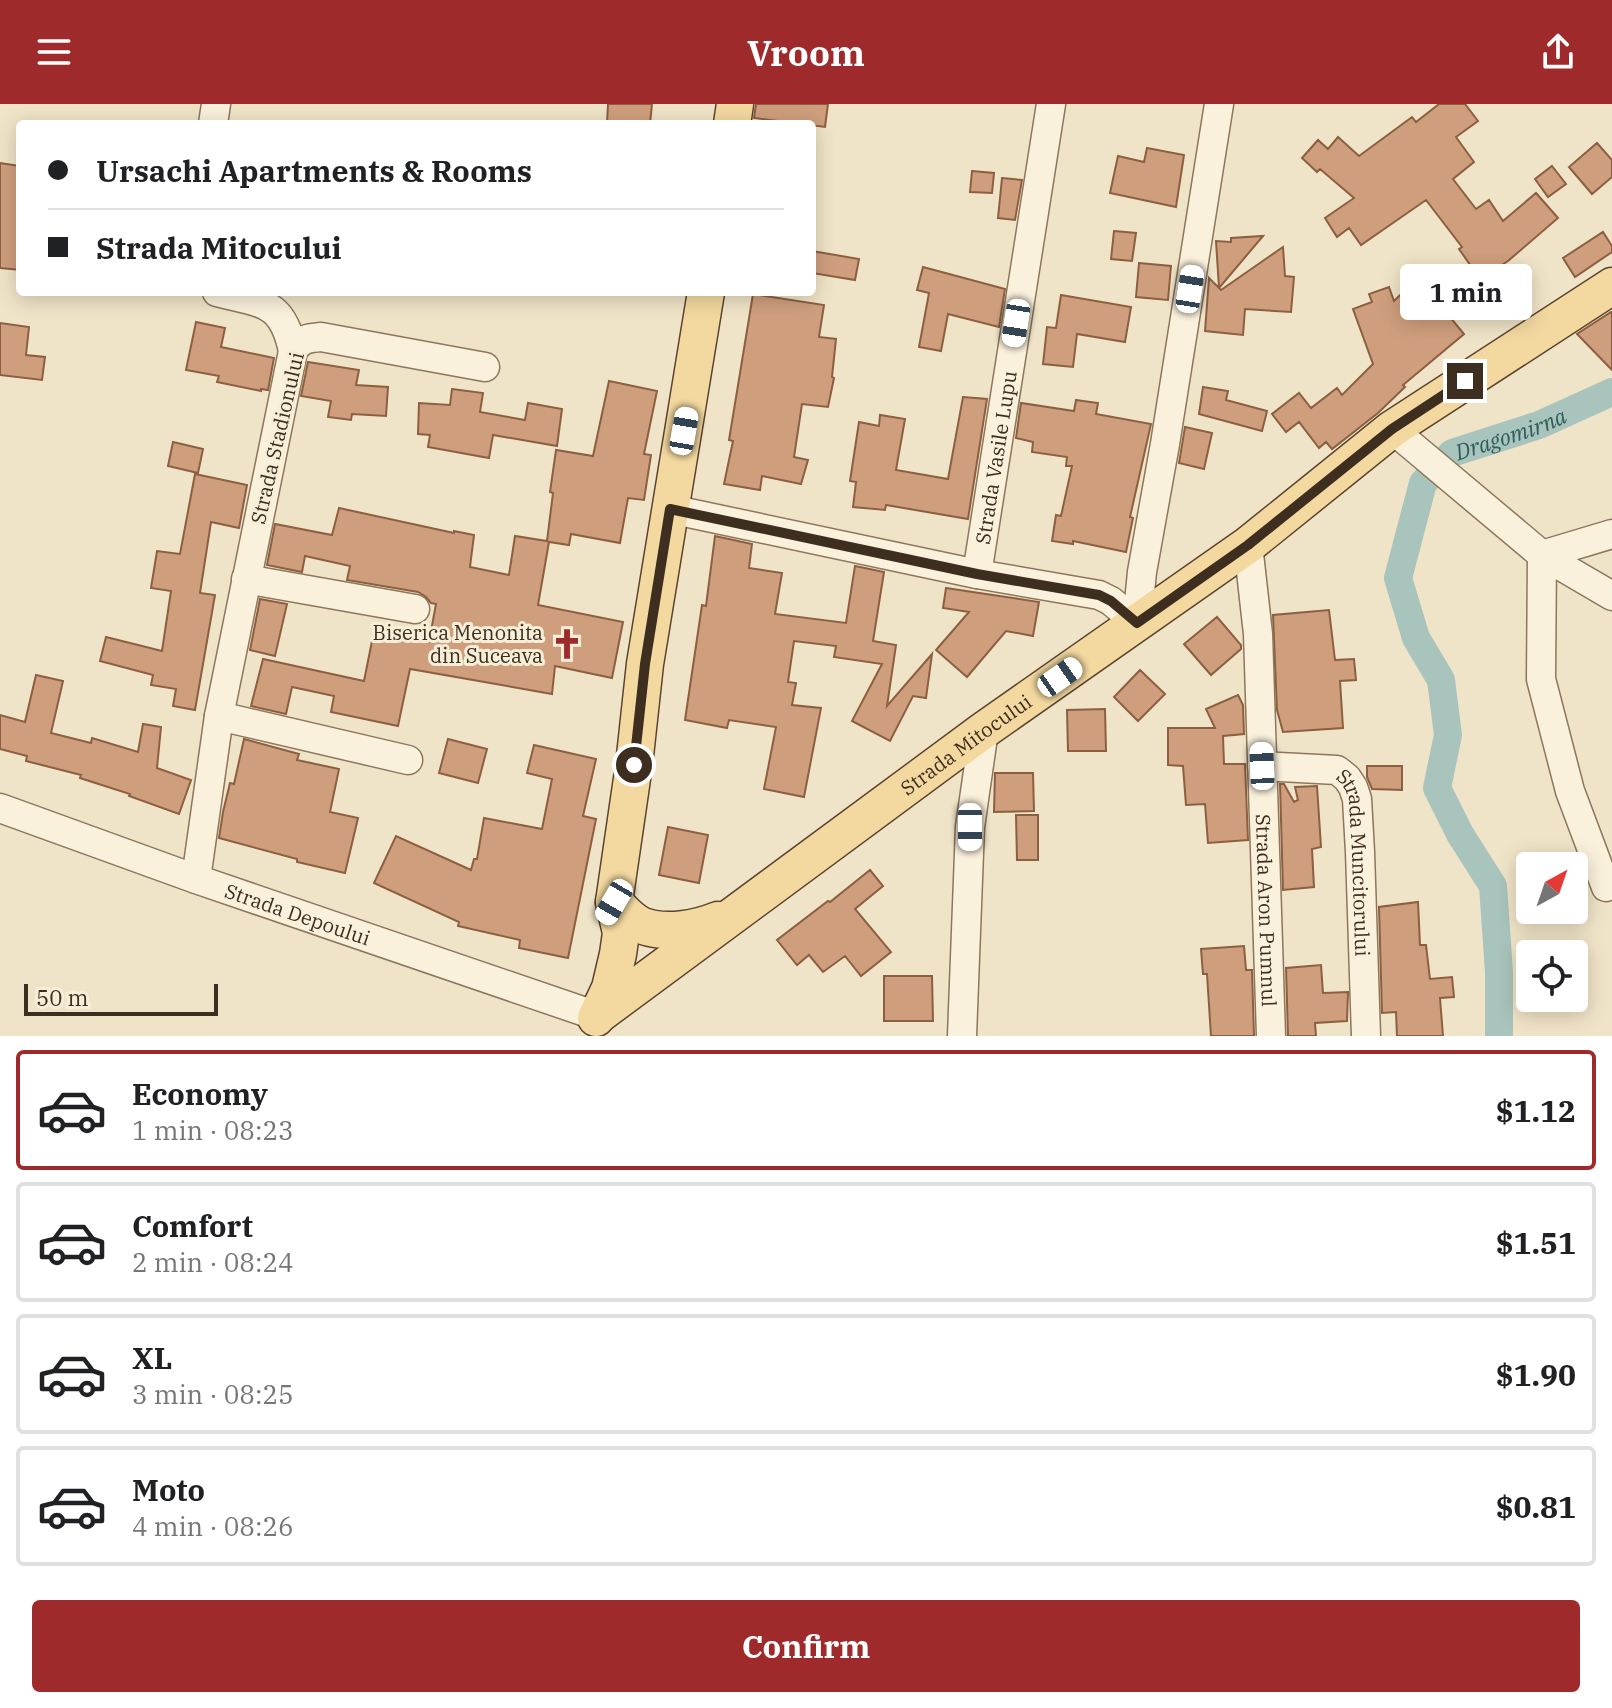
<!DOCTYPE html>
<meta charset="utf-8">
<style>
:root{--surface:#fff;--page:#f2f2f2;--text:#202124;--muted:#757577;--line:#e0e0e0;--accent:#9e2a2b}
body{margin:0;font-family:"IBM Plex Serif",serif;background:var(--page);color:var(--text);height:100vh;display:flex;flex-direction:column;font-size:30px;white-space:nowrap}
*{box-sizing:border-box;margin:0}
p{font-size:26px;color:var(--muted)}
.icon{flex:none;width:44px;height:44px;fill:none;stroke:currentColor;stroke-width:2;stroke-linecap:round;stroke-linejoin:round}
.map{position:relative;height:932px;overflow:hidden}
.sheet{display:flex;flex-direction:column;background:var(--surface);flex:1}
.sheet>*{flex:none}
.guide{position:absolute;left:16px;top:16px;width:800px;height:176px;border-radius:8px;box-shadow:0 4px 20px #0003;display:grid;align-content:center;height:176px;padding:0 32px;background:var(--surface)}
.needle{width:52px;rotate:40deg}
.buttons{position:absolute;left:1516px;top:748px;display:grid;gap:16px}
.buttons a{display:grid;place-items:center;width:72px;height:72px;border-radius:8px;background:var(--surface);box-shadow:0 4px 20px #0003;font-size:40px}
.scale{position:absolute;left:24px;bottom:20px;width:194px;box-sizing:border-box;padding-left:8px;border:4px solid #3d2e20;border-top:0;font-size:22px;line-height:28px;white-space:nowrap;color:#3d2e20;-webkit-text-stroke:6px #f7eed8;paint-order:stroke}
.end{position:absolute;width:36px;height:36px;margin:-18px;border:10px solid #3d2e20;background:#fff;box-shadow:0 0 0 4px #fff}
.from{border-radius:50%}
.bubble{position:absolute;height:56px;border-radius:8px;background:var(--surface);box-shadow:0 4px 20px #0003;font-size:26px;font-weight:700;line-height:56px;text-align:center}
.car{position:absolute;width:24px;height:48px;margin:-24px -12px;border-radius:10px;box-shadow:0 0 6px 2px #0007;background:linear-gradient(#fff 24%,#345 0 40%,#fff 0 76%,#345 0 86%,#fff 0)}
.guide b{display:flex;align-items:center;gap:28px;height:76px;font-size:30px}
.guide b+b{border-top:2px solid var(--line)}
.guide i{width:20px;height:20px;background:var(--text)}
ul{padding:14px 0 0;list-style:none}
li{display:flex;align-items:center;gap:24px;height:120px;margin:0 16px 12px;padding:0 16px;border:4px solid var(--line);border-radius:8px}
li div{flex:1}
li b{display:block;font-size:30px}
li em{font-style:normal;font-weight:700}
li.current{border-color:var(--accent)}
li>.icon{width:72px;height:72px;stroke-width:1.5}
.cta{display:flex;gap:16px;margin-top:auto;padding:16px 32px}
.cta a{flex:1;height:92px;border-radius:8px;background:var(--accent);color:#fff;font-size:32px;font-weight:700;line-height:92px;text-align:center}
header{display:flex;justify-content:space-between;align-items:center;height:104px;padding:0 32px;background:var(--accent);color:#fff;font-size:36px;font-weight:700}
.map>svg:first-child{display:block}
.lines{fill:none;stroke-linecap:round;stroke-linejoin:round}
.canal{stroke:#a9c4bc;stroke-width:28}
.building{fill:#cf9f7d;stroke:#8d5f41;stroke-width:2}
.minor-casing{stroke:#8d765c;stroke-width:31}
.major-casing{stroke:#5b4430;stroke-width:39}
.minor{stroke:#faf1dc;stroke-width:28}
.major{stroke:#f3d9a0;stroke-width:36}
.route{stroke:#3d2e20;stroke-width:10}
.labels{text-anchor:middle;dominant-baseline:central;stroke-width:6;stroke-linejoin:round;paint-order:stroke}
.street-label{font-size:20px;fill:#3d2e20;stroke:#f7eed8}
.poi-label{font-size:20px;fill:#3d2e20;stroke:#f7eed8;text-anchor:end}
.water-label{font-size:22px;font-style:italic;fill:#2f5d5a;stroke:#f7eed8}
</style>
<header><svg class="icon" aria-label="menu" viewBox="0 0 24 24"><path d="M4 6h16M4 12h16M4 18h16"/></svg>Vroom<svg class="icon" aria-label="share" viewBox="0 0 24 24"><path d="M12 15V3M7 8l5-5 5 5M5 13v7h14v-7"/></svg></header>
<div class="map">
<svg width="1612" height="932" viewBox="0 0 1612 932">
<rect width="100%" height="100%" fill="#f0e4c8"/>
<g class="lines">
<!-- canal -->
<path class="canal" id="s1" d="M 1499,932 L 1499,868 L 1493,782 L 1460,730 L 1437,684 L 1448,631 L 1441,576 L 1416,534 L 1398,474 L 1423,379 L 1452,349 L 1539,321 L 1612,288"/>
</g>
<!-- building -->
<path class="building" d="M 608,0 L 652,0 L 650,20 L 607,20 Z
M 756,0 L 828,0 L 825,23 L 754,14 Z
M 1439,0 L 1465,0 L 1478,17 L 1456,33 L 1474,58 L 1453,75 L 1476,105 L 1489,96 L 1503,117 L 1536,89 L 1558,114 L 1508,157 L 1480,175 L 1459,145 L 1462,143 L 1426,96 L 1361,141 L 1349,124 L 1337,133 L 1325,114 L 1354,94 L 1320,65 L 1317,68 L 1302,54 L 1318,36 L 1328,45 L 1338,33 L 1359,52 L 1412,13 L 1416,18 Z
M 1597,39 L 1612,56 L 1612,73 L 1592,90 L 1569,63 Z
M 1147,44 L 1184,51 L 1176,103 L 1110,89 L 1118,52 L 1144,58 Z
M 0,59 L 20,62 L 20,166 L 0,164 Z
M 1552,62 L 1566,80 L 1548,93 L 1535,75 Z
M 972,67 L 994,69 L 992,89 L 970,88 Z
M 1002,74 L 1022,76 L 1015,116 L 998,114 Z
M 1114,127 L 1136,129 L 1132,157 L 1111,155 Z
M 1603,128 L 1612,142 L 1612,148 L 1575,173 L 1563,154 Z
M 1263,132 L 1219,184 L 1221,186 L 1283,143 L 1285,172 L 1294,173 L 1291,208 L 1245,205 L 1243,231 L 1205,227 L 1209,174 L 1219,184 L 1216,137 L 1231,138 L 1231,134 Z
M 812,147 L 859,155 L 855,176 L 812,169 Z
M 1139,159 L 1171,162 L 1168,196 L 1136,193 Z
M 923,163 L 1005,185 L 999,223 L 948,210 L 941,247 L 919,243 L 929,189 L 917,186 Z
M 1424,168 L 1439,184 L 1432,191 L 1464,230 L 1403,281 L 1405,283 L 1378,309 L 1332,345 L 1326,338 L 1319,344 L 1299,318 L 1286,328 L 1272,310 L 1299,289 L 1311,304 L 1337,284 L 1342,291 L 1373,260 L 1353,205 L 1372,198 L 1369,190 L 1389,183 L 1394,197 Z
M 753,190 L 824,201 L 819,233 L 836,235 L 832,273 L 834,274 L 828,303 L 802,300 L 794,353 L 808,356 L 801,380 L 762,372 L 760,386 L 724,380 L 733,337 L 729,336 Z
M 1061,191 L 1131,203 L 1125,238 L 1077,230 L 1073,263 L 1043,260 L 1047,223 L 1056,224 Z
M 1611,208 L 1612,208 L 1612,266 L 1577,230 Z
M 196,218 L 225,224 L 221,243 L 274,254 L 268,286 L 261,285 L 261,287 L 217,278 L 219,272 L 186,266 Z
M 0,219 L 29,223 L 26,251 L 45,253 L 42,276 L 0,271 Z
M 308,258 L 359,266 L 356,281 L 388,283 L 386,312 L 352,310 L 351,316 L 328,313 L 331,297 L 301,292 Z
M 609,277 L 657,287 L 644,350 L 651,351 L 644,396 L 628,394 L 620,439 L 571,430 L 569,441 L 549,438 L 538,501 L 623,518 L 612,574 L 555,562 L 552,590 L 410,565 L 398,622 L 331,608 L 334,592 L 292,583 L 286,610 L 251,602 L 263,555 L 364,577 L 374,527 L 429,538 L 436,500 L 431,499 L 426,493 L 418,488 L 347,476 L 350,462 L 305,452 L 302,468 L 267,461 L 275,420 L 332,431 L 339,404 L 454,429 L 454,427 L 474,431 L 470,463 L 509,471 L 515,432 L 547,437 L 553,389 L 550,388 L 556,346 L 593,352 Z
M 1203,283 L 1228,287 L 1226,296 L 1267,307 L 1262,327 L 1199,310 Z
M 452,285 L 483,289 L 480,308 L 525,316 L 528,299 L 562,305 L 557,342 L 493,331 L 489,354 L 428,343 L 430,331 L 418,330 L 419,299 L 450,301 Z
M 963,293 L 987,295 L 968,415 L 886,401 L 885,406 L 853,403 L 856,378 L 850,377 L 859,318 L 879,322 L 880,311 L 905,315 L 896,366 L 948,375 Z
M 1076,296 L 1098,299 L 1096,310 L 1151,320 L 1130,413 L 1133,414 L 1126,448 L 1073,437 L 1073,440 L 1052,437 L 1056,411 L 1061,412 L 1072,362 L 1066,362 L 1067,353 L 1032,348 L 1033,338 L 1016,334 L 1021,299 L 1074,307 Z
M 1185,323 L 1212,329 L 1204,365 L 1179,359 Z
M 173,338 L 203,345 L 198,369 L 168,362 Z
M 195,370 L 247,381 L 239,424 L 211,418 L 200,489 L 215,491 L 195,606 L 173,602 L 176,585 L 151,581 L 153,571 L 100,557 L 106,533 L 162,547 L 171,487 L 151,484 L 157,447 L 180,450 Z
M 715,432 L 752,440 L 749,464 L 782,469 L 775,510 L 846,519 L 855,462 L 884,468 L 873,537 L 896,541 L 887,602 L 932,550 L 926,594 L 913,592 L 890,637 L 852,617 L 882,560 L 834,553 L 836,542 L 794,537 L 788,578 L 796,579 L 792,601 L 821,604 L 804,693 L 764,685 L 776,623 L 729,616 L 727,624 L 685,616 L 702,501 L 706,502 Z
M 946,484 L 1039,498 L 1033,532 L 1006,527 L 967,573 L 936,546 L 969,508 L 943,504 Z
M 260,495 L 287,500 L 275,552 L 250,546 Z
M 1329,506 L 1335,556 L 1354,555 L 1356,576 L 1340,577 L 1343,624 L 1283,628 L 1277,606 L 1273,511 Z
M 1217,513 L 1241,541 L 1241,545 L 1211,571 L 1184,540 Z
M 1140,566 L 1165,590 L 1138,617 L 1114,593 Z
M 36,571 L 63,577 L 51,629 L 91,639 L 92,634 L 138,648 L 143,620 L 161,623 L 157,664 L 191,676 L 179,710 L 129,692 L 130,690 L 80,674 L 81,671 L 26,657 L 27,652 L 0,645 L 0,611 L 25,618 Z
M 1238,591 L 1243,601 L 1244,630 L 1223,632 L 1224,660 L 1245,660 L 1248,736 L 1208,739 L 1205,700 L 1186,701 L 1183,662 L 1168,661 L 1168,624 L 1215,624 L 1206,605 Z
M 1105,605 L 1106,647 L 1068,647 L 1067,606 Z
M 244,635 L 299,650 L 297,656 L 339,665 L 330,708 L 358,714 L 345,769 L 297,758 L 297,755 L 219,734 L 223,708 L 230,679 L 234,680 Z
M 448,635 L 487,645 L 478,679 L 439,669 Z
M 534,641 L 596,655 L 583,712 L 596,715 L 568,854 L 519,844 L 520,836 L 458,822 L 459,818 L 374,779 L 396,732 L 471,766 L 474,755 L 477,755 L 484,714 L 542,725 L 552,675 L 527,669 Z
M 1367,662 L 1402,662 L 1402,686 L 1372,685 L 1367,673 Z
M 995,669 L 1033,669 L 1034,707 L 994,708 Z
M 1280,680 L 1284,680 L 1294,698 L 1298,696 L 1295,683 L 1317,682 L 1321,743 L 1312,745 L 1314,783 L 1283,786 Z
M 1016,711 L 1038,711 L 1038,756 L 1017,756 Z
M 668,723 L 708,731 L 699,779 L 659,771 Z
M 870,766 L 883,782 L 855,805 L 891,848 L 861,872 L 845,852 L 823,868 L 809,851 L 797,861 L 777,836 L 828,797 L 830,798 Z
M 1418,798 L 1420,841 L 1426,841 L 1430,875 L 1452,873 L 1454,893 L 1440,894 L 1443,932 L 1397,932 L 1396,908 L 1382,909 L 1379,803 Z
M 1244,842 L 1246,866 L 1252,866 L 1254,932 L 1211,932 L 1207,870 L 1203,870 L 1201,845 Z
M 1321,861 L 1323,889 L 1348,888 L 1347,917 L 1315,919 L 1316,932 L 1288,932 L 1286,864 Z
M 884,872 L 932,872 L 933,917 L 884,917 Z"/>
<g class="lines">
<defs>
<g id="minor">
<path d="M 213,20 L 216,0"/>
<path d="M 217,188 C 261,200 282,195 293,247"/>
<path d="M 1392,325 L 1542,451 L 1612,492"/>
<path d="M 670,405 L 977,470 L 1099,491 L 1111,497 L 1137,519"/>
<path id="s2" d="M 1248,441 L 1258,530 L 1271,932"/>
<path id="s3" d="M 977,470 L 1051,0"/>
<path d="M 246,475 L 415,505"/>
<path d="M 1137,519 L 1142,468 L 1165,340 L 1219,0"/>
<path d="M 219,612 L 408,656"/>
<path id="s4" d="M 1262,662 L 1337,666 L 1347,674 L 1353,683 L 1357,695 L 1360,748 L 1366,932"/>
<path id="s5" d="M 0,704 L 196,775 L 597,912"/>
<path d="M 196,775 L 219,612 L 293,247 C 300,235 308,234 321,233 L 485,263"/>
<path d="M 1606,783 L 1570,687 L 1541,575 L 1542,451 L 1612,430"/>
<path d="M 962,932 L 970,723 L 984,626"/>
</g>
<g id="major">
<path d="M 732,20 L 735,0"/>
<path d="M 614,798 C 622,806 632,818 643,822 C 666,830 696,825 718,816"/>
<path id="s6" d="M 597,912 L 984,626 L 1248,441 L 1392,325 L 1612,182"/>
<path d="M 596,914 L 610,884 L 618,850 L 621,829 L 614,798 L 634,661 L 645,560 L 706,188"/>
</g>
</defs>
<!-- minor casing -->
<use href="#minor" class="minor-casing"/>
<!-- major casing -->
<use href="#major" class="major-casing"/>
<!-- minor -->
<use href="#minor" class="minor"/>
<!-- major -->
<use href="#major" class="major"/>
</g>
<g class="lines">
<!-- route -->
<path class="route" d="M 634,661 L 645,560 L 670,405 L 977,470 L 1099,491 L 1111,497 L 1137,519 L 1248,441 L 1392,325 L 1465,277"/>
</g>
<!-- icons -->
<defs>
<symbol id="church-bare" viewBox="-9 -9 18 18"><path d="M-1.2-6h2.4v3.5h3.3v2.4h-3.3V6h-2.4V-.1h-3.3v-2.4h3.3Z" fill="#9e2a2b" stroke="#f7eed8" stroke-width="2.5" paint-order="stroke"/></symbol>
</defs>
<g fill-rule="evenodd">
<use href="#church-bare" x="545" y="518" width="44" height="44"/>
</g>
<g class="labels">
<!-- street labels -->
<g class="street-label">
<text transform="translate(277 334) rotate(-77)">Strada Stadionului</text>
<text stroke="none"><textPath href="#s3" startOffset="118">Strada Vasile Lupu</textPath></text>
<text stroke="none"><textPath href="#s6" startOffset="458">Strada Mitocului</textPath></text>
<text stroke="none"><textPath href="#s4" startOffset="174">Strada Muncitorului</textPath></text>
<text stroke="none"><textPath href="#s2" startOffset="366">Strada Aron Pumnul</textPath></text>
<text stroke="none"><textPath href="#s5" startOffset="316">Strada Depoului</textPath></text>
</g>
<!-- poi labels -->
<g class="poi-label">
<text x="543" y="528">Biserica Menonita<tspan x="543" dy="23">din Suceava</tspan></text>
</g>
<!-- water labels -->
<g class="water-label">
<text stroke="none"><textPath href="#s1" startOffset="686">Dragomirna</textPath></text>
</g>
</g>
</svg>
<div class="buttons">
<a><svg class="needle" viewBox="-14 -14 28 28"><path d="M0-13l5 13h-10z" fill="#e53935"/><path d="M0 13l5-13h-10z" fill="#757577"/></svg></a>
<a><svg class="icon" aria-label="locate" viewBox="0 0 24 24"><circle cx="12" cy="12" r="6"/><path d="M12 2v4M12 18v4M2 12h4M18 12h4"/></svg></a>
</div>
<div class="scale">50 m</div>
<i class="end from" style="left:634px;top:661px"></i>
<i class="end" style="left:1465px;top:277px"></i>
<div class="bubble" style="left:1400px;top:160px;width:132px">1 min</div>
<i class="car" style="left:1190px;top:185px;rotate:9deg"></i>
<i class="car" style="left:1016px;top:219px;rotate:189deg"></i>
<i class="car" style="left:684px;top:327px;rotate:10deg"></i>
<i class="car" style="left:1060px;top:573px;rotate:55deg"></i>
<i class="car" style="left:1262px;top:662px;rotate:358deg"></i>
<i class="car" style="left:970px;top:723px;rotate:180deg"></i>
<i class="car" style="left:614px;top:798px;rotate:210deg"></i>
<div class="guide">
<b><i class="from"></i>Ursachi Apartments &amp; Rooms</b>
<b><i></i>Strada Mitocului</b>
</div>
</div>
<section class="sheet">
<ul>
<li class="current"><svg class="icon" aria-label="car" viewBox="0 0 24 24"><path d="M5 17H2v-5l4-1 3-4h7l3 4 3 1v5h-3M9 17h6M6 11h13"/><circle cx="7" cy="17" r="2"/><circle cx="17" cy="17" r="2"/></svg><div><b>Economy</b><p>1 min · 08:23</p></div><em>$1.12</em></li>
<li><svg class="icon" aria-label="car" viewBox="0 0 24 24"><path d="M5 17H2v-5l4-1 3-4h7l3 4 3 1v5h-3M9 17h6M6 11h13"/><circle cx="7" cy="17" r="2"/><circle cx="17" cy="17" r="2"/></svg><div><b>Comfort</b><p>2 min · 08:24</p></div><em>$1.51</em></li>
<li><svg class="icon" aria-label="car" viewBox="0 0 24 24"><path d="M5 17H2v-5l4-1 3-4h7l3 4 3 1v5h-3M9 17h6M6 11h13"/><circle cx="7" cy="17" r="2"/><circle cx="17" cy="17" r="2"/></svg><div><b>XL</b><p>3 min · 08:25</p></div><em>$1.90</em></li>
<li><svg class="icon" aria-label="car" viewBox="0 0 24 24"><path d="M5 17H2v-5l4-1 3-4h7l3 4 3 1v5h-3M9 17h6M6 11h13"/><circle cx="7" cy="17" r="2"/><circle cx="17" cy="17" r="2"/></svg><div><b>Moto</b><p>4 min · 08:26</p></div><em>$0.81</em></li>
</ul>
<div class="cta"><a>Confirm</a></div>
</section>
